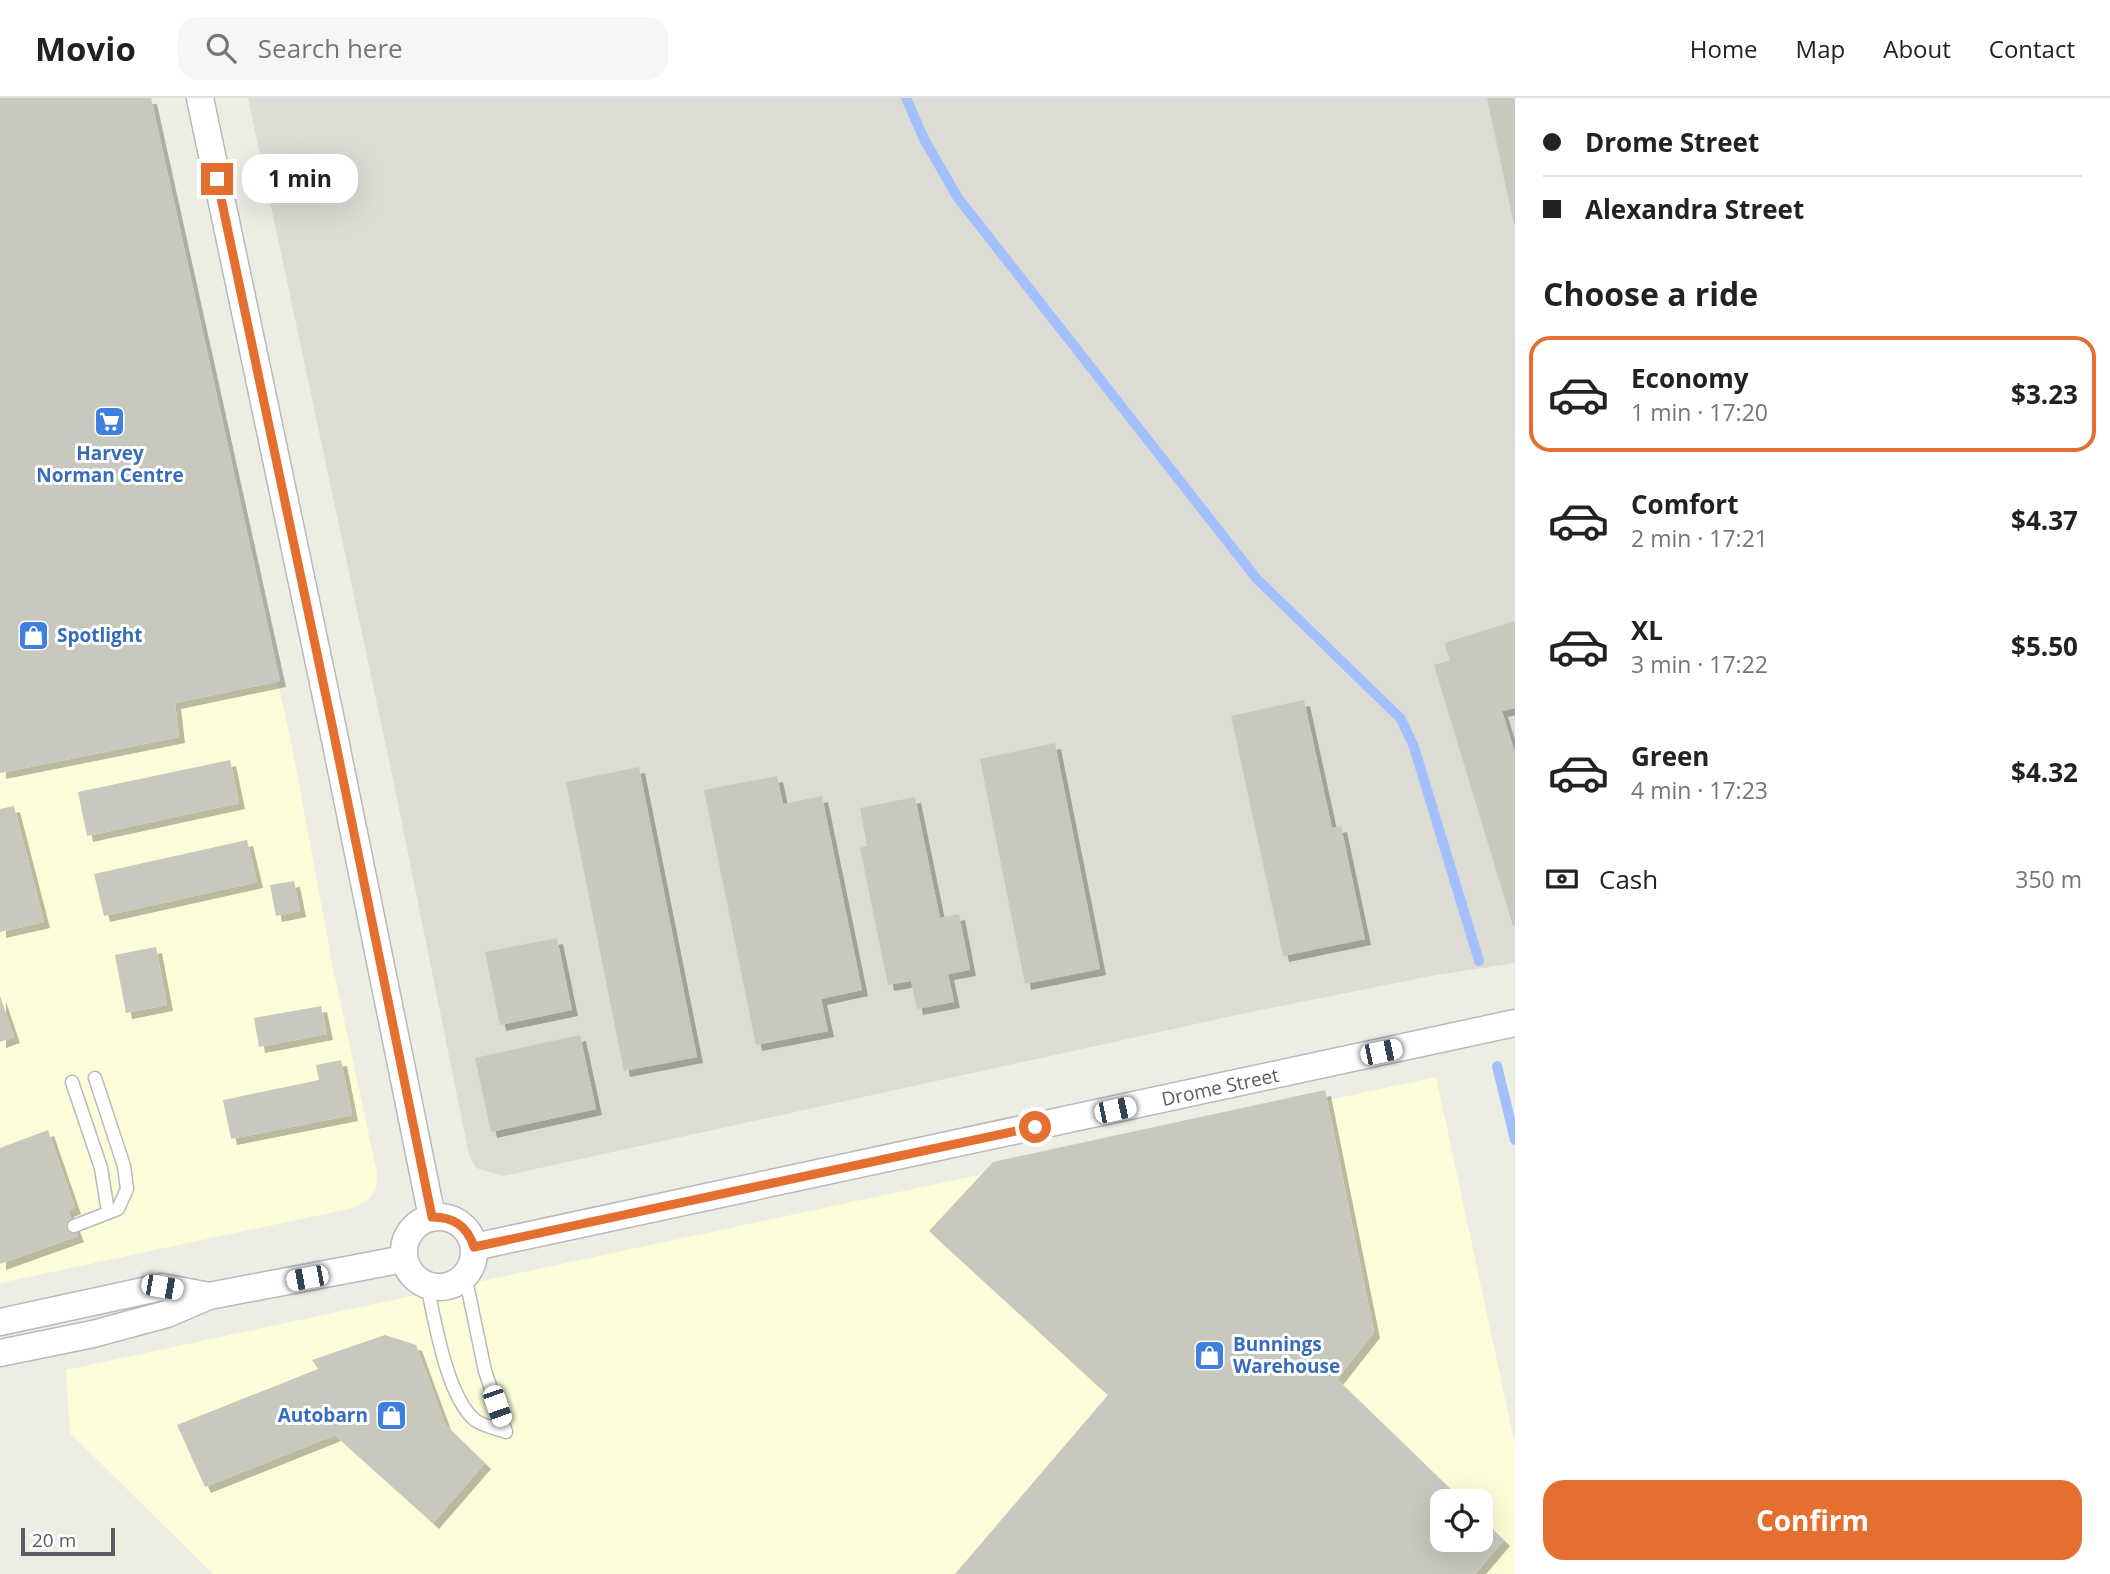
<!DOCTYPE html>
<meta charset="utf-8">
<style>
:root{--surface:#fff;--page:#f6f6f6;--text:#222;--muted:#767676;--line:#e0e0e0;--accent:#e56e31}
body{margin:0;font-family:"Open Sans",sans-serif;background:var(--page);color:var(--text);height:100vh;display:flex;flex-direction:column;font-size:26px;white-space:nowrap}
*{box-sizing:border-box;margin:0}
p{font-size:23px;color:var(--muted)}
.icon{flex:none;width:38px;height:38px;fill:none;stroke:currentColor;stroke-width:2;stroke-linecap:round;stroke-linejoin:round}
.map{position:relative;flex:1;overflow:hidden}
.drawer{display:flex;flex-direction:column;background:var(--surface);width:595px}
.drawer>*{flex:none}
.banner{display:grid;align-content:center;height:154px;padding:0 28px;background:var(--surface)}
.tools{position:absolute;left:1430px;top:1391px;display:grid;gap:14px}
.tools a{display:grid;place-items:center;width:63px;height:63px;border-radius:14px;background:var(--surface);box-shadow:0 7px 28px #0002;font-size:35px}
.scale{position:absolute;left:21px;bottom:18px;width:94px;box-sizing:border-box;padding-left:7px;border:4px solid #5b5c63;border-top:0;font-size:19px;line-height:24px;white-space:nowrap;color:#5b5c63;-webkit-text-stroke:5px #fff;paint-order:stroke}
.end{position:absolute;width:32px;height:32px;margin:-16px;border:9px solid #e56e31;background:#fff;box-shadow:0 0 0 4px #fff}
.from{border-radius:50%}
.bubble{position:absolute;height:49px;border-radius:21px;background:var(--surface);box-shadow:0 7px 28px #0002;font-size:23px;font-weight:700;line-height:49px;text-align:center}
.car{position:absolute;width:21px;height:42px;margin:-21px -10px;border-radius:9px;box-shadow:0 0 5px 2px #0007;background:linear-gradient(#fff 24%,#345 0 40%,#fff 0 76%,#345 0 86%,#fff 0)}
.banner b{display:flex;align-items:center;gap:24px;height:66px;font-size:26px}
.banner b+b{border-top:2px solid var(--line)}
.banner i{width:18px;height:18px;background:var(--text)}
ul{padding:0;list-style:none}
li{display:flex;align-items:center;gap:21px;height:116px;margin:0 14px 10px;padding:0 14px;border:4px solid transparent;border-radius:21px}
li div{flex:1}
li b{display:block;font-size:26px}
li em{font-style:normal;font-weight:700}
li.on{border-color:var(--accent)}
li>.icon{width:63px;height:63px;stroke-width:1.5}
h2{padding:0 28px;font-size:32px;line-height:84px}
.pay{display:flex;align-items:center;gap:18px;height:77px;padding:0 28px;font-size:26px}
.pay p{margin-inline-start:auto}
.button{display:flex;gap:14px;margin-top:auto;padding:14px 28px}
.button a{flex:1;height:80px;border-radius:21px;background:var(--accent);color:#fff;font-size:28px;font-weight:700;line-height:80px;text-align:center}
header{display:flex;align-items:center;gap:42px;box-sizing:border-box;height:98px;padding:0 35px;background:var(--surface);border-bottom:2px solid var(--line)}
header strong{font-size:33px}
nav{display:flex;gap:38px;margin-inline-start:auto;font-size:24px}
.search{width:490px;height:63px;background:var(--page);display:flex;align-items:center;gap:18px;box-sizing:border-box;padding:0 24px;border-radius:21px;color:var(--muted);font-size:26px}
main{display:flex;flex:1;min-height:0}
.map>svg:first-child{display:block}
.commercial{fill:#fcfdd8;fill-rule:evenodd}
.industrial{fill:#dcdcd5}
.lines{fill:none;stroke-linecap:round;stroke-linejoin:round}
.stream{stroke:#a3bffd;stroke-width:10}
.building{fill:#c8c8bf;filter:url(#shadow)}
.lane-casing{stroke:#b8b9bf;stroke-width:15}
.street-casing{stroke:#b8b9bf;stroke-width:29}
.lane{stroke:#fff;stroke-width:12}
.street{stroke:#fff;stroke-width:26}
.route{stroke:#e56e31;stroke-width:9}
.labels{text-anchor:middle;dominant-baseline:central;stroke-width:6;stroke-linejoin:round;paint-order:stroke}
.shop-label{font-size:19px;font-weight:bold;fill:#366cbe;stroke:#fff;text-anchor:start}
.street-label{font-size:19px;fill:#5b5c63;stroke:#fff}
</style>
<header>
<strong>Movio</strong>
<div class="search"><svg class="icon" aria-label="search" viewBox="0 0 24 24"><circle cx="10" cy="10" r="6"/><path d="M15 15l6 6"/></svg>Search here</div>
<nav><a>Home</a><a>Map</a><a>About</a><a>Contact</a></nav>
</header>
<main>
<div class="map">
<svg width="1515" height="1476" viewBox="0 0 1515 1476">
<defs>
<filter id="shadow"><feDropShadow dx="6" dy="6" stdDeviation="0" flood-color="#0004"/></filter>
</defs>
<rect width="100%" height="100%" fill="#edede3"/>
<!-- commercial -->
<path class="commercial" d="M 0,0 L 150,0 L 292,648 L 333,870 L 377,1075 L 376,1091 L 368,1102 L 353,1110 L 0,1185 Z
M 1436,979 L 1515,1347 L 1515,1476 L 213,1476 L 70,1335 L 66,1272 ZM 1442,1404 L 1480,1404 L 1480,1442 L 1442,1442 Z"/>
<!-- industrial -->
<path class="industrial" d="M 248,0 L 1515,0 L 1515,865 L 1436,877 L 1241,916 L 503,1078 L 476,1070 L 469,1057 L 393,681 Z"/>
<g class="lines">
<!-- stream -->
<path class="stream" d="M 906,0 L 924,41 L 958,100 L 1256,480 L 1401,621 L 1414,649 L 1479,863
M 1497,968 L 1515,1042"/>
</g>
<!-- building -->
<path class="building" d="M 0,0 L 151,0 L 280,583 L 175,605 L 179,639 L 0,675 Z
M 1487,0 L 1515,0 L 1515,126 L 1514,126 Z
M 1515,523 L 1515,610 L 1502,613 L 1515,655 L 1515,827 L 1513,828 L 1434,567 L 1450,562 L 1444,545 Z
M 1304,602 L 1332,730 L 1341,728 L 1365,841 L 1283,858 L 1231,618 Z
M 1055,645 L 1100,871 L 1025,886 L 980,661 Z
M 230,662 L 239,705 L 87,738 L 78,694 Z
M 639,669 L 697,959 L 624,973 L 566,684 Z
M 777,678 L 783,706 L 822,698 L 862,892 L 821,901 L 828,933 L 756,947 L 704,692 Z
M 915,699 L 940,820 L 959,816 L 970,872 L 948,876 L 954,904 L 917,911 L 911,883 L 888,887 L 860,750 L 867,748 L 860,710 Z
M 14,708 L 44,824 L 0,834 L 0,711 Z
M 247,742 L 257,784 L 104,818 L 94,776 Z
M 294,783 L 300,813 L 276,818 L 270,787 Z
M 557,840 L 572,912 L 500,927 L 485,854 Z
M 156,849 L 167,907 L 126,915 L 115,857 Z
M 0,898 L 14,939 L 0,944 Z
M 321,908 L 327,936 L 259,949 L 254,920 Z
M 580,937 L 596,1011 L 491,1034 L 475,960 Z
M 341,962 L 352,1017 L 231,1041 L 223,1002 L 319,982 L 316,967 Z
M 1325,992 L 1374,1234 L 1337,1281 L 1464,1404 L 1442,1404 L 1442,1442 L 1480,1442 L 1480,1419 L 1504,1442 L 1475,1476 L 955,1476 L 1108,1297 L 929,1133 L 993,1064 Z
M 48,1032 L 75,1110 L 68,1113 L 78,1138 L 0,1166 L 0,1050 Z
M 385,1237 L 416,1247 L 445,1326 L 485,1365 L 433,1425 L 335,1337 L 205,1389 L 177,1327 L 318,1271 L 312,1262 Z"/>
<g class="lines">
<defs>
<path id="lane" d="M 72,984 L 101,1070 L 108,1114
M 74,1128 L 118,1111 L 127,1091 L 124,1068 L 95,980
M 465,1177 L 485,1273 L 506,1334
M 427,1187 C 435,1224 447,1299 475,1322 C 483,1328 497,1331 506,1334"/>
<path id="street" d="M 200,0 L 331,622 L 432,1119
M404 1154a35 35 0 1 1 70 0a35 35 0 1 1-70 0Z
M 474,1149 L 1515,925
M 0,1224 L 162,1189 L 209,1198
M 0,1255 L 93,1236 L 167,1216 L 209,1198 L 404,1161"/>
</defs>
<!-- lane casing -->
<use href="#lane" class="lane-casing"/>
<!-- street casing -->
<use href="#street" class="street-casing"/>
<!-- lane -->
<use href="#lane" class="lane"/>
<!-- street -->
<use href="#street" class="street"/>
</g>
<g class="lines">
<!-- route -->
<path class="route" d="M 217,81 L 331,622 L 432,1119 C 454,1119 467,1128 474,1149 L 1035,1029"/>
</g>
<!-- icons -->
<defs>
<symbol id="supermarket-square" viewBox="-11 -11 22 22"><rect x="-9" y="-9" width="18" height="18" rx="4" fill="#3f7fe0" stroke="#fff"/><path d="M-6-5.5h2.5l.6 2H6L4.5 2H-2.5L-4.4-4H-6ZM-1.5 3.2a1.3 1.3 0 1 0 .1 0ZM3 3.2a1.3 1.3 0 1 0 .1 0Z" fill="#fff"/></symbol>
<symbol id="shop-square" viewBox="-11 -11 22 22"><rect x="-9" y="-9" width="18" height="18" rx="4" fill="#3f7fe0" stroke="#fff"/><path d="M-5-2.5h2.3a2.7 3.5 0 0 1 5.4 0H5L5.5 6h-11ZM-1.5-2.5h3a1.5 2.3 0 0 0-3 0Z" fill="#fff"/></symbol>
</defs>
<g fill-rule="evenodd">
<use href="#supermarket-square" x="92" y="306" width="35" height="35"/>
<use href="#shop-square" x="16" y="520" width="35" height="35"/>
<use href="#shop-square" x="1192" y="1240" width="35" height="35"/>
<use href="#shop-square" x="374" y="1300" width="35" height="35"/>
</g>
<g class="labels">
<!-- shop labels -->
<g class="shop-label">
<text x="110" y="355" text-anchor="middle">Harvey<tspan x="110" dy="22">Norman Centre</tspan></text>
<text x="57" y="537">Spotlight</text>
<text x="1233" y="1246">Bunnings<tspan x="1233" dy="22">Warehouse</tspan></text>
<text x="368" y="1317" text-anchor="end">Autobarn</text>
</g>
<!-- street labels -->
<g class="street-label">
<text transform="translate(1220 989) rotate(-12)">Drome Street</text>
</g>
</g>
</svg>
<div class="tools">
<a><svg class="icon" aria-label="locate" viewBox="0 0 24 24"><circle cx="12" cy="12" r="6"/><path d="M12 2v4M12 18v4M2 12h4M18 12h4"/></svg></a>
</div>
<div class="scale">20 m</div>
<i class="end from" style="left:1035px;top:1029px"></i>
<i class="end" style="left:217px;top:81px"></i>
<div class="bubble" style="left:242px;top:56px;width:116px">1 min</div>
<i class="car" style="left:1381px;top:954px;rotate:78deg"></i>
<i class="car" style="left:1115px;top:1012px;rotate:78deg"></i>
<i class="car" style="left:307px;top:1180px;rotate:259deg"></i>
<i class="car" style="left:162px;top:1189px;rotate:100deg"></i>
<i class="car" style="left:497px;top:1308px;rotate:161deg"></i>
</div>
<section class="drawer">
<div class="banner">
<b><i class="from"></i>Drome Street</b>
<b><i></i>Alexandra Street</b>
</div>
<h2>Choose a ride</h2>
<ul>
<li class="on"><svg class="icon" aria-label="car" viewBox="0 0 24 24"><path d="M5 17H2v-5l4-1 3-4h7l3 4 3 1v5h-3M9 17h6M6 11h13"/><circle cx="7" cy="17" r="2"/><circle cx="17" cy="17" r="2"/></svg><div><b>Economy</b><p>1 min · 17:20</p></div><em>$3.23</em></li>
<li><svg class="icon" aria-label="car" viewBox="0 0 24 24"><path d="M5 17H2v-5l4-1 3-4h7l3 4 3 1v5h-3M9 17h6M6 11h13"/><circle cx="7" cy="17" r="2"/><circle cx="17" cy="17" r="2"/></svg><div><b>Comfort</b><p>2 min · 17:21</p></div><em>$4.37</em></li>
<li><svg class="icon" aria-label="car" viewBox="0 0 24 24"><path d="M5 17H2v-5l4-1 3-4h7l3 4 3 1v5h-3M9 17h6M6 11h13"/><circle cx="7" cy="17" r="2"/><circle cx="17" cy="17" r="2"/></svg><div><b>XL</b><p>3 min · 17:22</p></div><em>$5.50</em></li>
<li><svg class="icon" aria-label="car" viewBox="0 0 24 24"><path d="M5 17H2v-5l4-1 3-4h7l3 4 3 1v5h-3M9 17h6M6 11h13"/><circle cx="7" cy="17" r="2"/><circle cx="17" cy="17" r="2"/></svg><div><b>Green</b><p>4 min · 17:23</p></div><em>$4.32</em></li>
</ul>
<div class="pay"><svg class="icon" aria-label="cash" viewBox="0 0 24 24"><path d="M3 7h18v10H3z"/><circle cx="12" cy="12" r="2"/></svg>Cash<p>350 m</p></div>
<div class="button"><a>Confirm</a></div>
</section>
</main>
